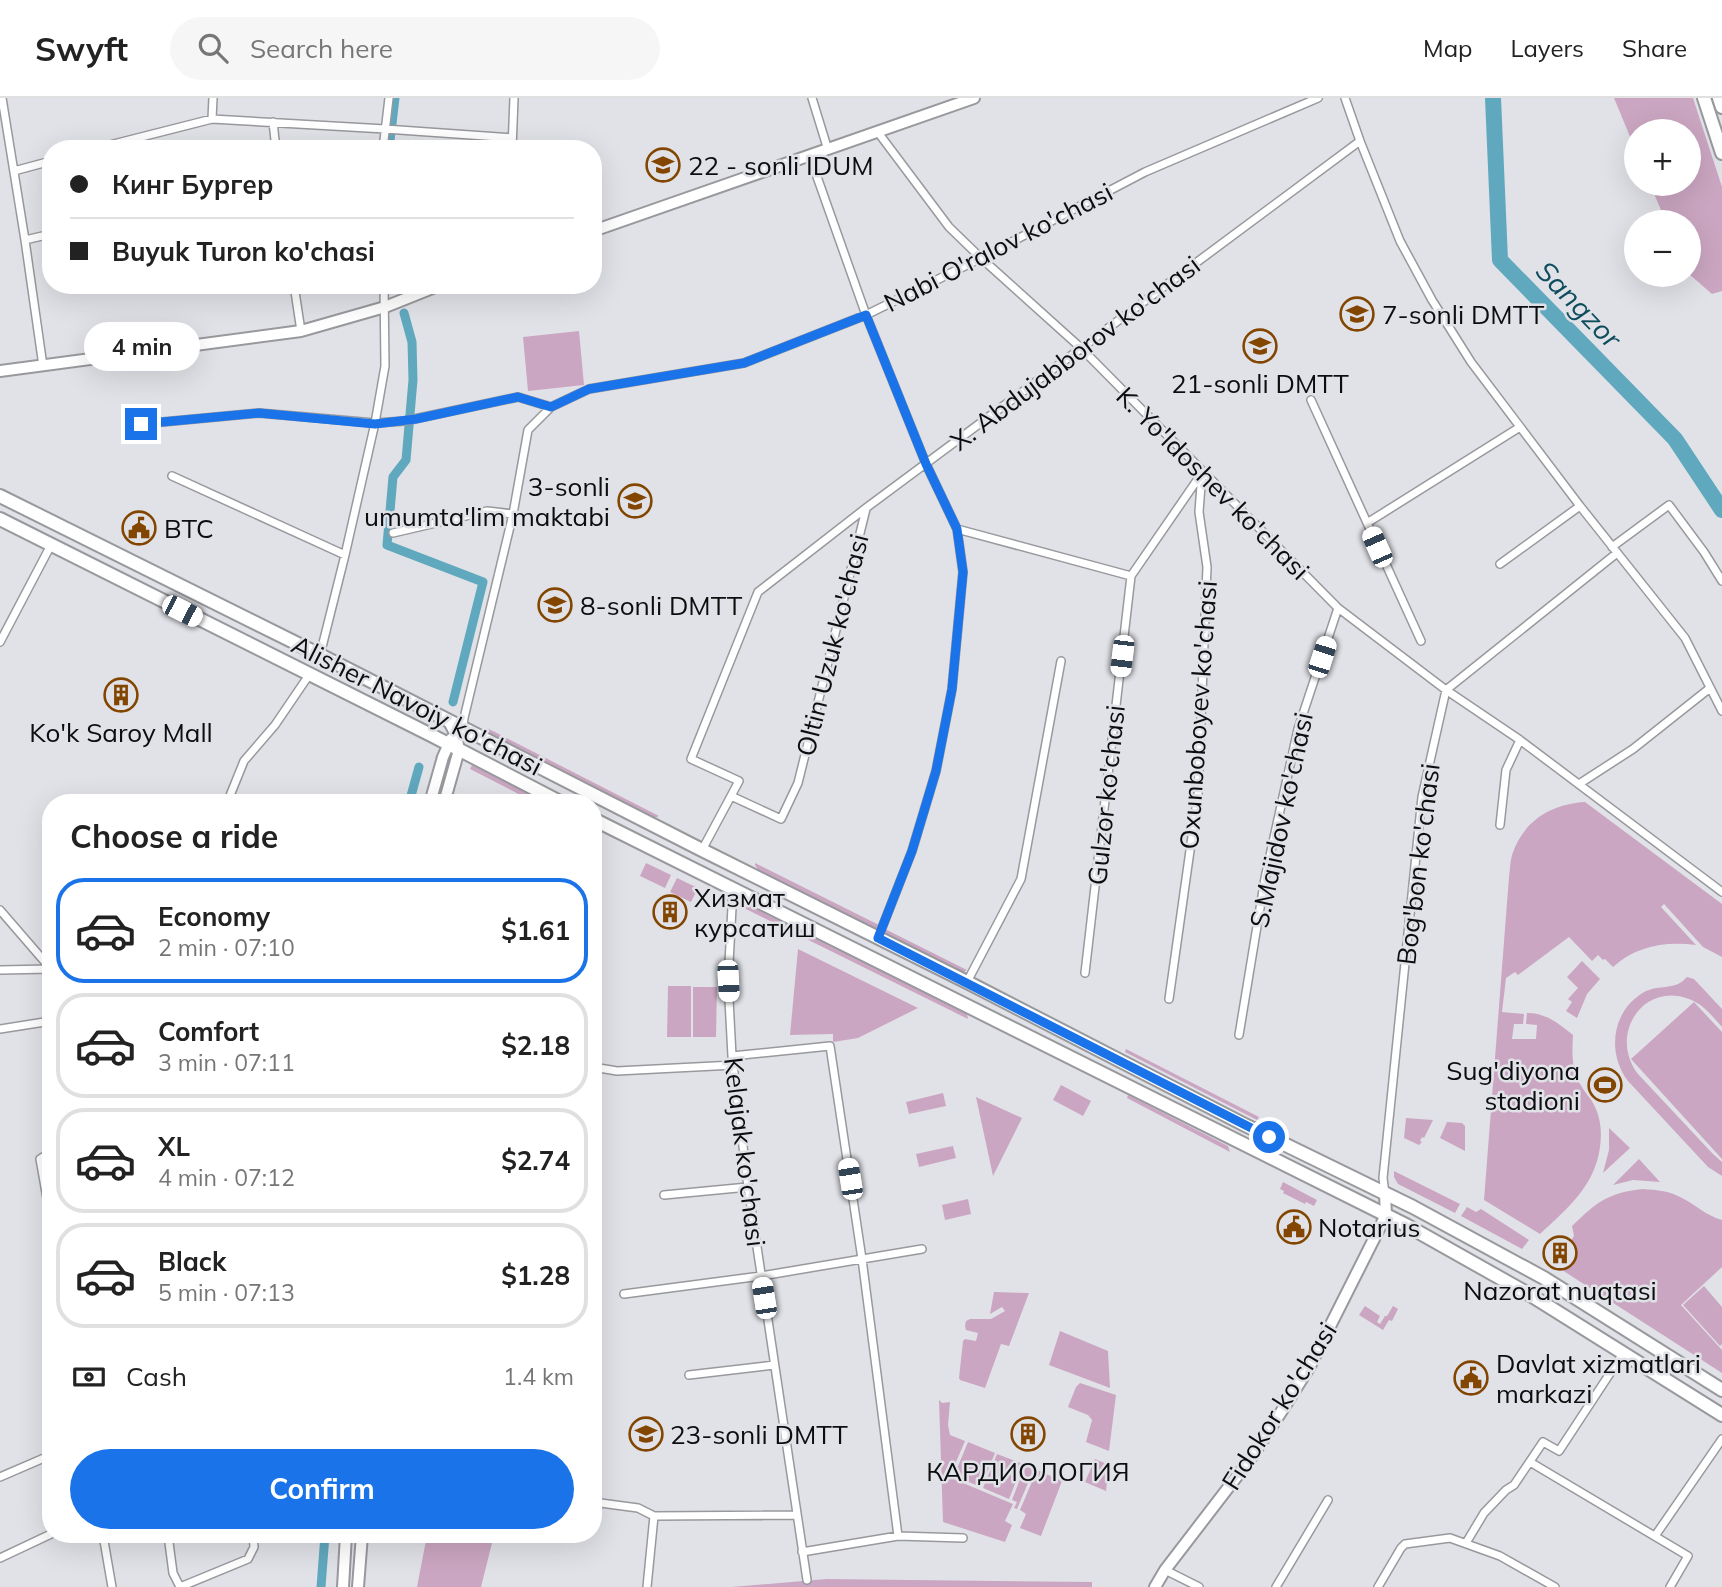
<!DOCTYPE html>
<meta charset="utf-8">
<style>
:root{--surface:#fff;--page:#f6f6f6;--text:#222;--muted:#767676;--line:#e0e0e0;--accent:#1a73e8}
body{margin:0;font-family:Mulish,sans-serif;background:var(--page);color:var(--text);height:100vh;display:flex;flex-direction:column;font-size:26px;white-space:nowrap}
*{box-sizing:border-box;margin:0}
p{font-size:23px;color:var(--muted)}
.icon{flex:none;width:38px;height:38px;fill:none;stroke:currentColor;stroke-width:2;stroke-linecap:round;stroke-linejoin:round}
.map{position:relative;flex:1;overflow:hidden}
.drawer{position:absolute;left:42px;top:696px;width:560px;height:749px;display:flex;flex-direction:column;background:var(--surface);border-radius:28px;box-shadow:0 7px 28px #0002}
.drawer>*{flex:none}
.banner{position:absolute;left:42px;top:42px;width:560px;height:154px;border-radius:28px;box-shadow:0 7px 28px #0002;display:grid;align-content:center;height:154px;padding:0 28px;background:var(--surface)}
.fabs{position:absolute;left:1624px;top:21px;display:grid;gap:14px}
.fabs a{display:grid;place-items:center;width:77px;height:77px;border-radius:50%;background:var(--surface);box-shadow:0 7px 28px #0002;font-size:35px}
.end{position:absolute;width:32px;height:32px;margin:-16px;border:9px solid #1a73e8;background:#fff;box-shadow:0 0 0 4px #fff}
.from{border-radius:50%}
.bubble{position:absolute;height:49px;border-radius:24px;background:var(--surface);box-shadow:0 7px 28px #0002;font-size:23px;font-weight:700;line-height:49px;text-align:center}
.car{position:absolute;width:21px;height:42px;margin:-21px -10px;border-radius:9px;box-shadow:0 0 5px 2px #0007;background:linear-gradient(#fff 24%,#345 0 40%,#fff 0 76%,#345 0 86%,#fff 0)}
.banner b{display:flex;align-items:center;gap:24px;height:66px;font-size:26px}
.banner b+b{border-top:2px solid var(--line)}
.banner i{width:18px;height:18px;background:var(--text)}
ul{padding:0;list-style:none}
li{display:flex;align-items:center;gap:21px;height:105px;margin:0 14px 10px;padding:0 14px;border:4px solid var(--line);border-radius:28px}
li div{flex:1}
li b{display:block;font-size:26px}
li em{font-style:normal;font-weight:700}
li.current{border-color:var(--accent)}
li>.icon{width:63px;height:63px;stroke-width:1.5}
h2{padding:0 28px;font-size:32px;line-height:84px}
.pay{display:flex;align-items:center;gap:18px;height:77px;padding:0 28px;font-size:26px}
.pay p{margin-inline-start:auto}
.primary-button{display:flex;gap:14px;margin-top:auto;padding:14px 28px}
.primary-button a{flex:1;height:80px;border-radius:42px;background:var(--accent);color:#fff;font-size:28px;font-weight:700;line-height:80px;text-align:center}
header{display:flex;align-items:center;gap:42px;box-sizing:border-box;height:98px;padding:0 35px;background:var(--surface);border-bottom:2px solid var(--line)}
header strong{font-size:33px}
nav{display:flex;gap:38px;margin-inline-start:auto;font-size:24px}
.search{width:490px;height:63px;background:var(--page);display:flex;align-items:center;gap:18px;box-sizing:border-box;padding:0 24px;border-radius:38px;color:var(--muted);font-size:26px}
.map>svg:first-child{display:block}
.green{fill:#cba6c2}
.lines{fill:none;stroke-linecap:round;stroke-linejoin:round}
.canal{stroke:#60a8be;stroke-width:9}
.river{stroke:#60a8be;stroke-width:16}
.street-casing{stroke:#98999d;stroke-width:10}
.secondary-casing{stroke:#98999d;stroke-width:14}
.primary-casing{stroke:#98999d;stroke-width:16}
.street{stroke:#fff;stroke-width:7}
.secondary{stroke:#fff;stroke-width:10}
.primary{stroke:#fff;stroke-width:12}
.route{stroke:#1a73e8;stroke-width:9}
.labels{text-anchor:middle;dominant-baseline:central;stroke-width:5;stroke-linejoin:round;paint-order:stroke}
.poi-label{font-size:26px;fill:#0c0d0e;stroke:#e1e2e7;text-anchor:start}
.street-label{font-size:26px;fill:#0c0d0e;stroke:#e1e2e7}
.water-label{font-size:28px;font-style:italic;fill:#0d4d5d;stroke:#e1e2e7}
</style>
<header>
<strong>Swyft</strong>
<div class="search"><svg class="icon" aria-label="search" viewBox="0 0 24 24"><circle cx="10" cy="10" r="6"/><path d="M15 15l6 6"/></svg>Search here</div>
<nav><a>Map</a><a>Layers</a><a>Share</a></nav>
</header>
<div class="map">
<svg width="1722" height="1489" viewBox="0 0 1722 1489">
<rect width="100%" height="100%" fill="#e1e2e7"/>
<!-- green -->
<path class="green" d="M 1614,0 L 1693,0 L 1722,89 L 1722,193 L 1712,196 L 1689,176 L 1689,124 L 1666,124 L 1650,86 L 1689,86 L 1689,33 L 1636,33 L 1636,53 Z
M 579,233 L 584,287 L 528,293 L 523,239 Z
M 487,630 L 659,718 L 653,721 L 484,634 Z
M 472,667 L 548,705 L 536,705 L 470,671 Z
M 1585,704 L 1722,806 L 1722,859 L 1703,849 L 1664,806 L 1661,809 L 1696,847 C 1665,843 1636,848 1613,869 L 1605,861 L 1603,862 L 1598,857 L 1592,863 L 1569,839 L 1518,877 L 1515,874 L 1506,880 L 1502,914 L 1524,916 L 1523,926 L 1514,926 L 1512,941 L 1536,941 L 1537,927 L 1526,926 L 1527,915 C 1546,915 1558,925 1573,937 C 1572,955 1571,973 1582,989 C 1585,995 1591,1000 1594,1007 C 1601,1020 1602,1035 1600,1049 C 1595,1088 1567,1111 1540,1136 L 1484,1102 L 1509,779 C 1510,772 1510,764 1512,757 C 1523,723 1551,706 1585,704 Z
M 646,765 L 671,777 L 665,790 L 640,778 Z
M 755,765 L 881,828 L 878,833 L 759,773 L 755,767 Z
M 677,780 L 698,790 L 691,804 L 670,794 Z
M 742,804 L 967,916 L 968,921 L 738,807 Z
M 885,831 L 967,872 L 962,875 L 883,835 Z
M 798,851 L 918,910 L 858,940 L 833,944 L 833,936 L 790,937 Z
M 1582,863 L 1600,881 L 1587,896 L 1577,920 L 1566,913 L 1572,904 L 1568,901 L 1578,890 L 1567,879 Z
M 1687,879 L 1694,881 L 1722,911 L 1722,929 C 1712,918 1703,906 1689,901 C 1643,883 1608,937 1638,976 L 1713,1056 L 1722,1064 L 1722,1078 L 1708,1069 L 1628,983 C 1606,954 1612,911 1646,893 C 1658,888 1669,890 1678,886 C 1682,884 1684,882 1687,879 Z
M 668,888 L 691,888 L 691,939 L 667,939 Z
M 693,889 L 717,889 L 716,939 L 693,939 Z
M 1694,904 L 1722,934 L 1722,1061 L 1631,961 Z
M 1126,951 L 1259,1019 L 1257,1022 L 1125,954 Z
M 1061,987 L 1091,1003 L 1083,1018 L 1053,1002 Z
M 943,995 L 946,1008 L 909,1016 L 906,1004 Z
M 1128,997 L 1228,1048 L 1230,1054 L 1127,1000 Z
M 976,999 L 1022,1020 L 993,1078 Z
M 1406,1020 L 1433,1022 L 1424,1040 L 1422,1039 L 1420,1043 L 1422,1044 L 1419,1047 L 1404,1040 Z
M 1447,1024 L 1462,1025 L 1465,1028 L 1465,1053 L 1440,1040 Z
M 1609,1030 L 1630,1050 L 1603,1075 L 1609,1052 Z
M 953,1048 L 956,1060 L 919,1069 L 916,1056 Z
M 1639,1061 L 1660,1084 L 1633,1082 L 1613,1087 Z
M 1394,1073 L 1460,1106 L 1455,1115 L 1398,1086 L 1394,1079 Z
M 1283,1084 L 1317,1102 L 1314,1108 L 1306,1104 L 1305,1106 L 1283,1095 L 1284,1093 L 1280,1091 Z
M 1643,1091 C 1657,1092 1670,1093 1682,1100 C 1696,1107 1707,1118 1722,1122 L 1722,1169 L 1681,1207 L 1722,1252 L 1722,1275 L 1562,1172 L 1573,1155 L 1566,1150 L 1574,1138 L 1572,1128 C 1597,1104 1607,1095 1643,1091 Z
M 968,1101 L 971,1116 L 945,1122 L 942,1107 Z
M 1467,1109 L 1476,1114 L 1481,1111 L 1529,1142 L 1522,1151 L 1461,1118 Z
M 1704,1188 L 1722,1209 L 1722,1246 L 1720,1248 L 1683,1207 Z
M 994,1194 L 1029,1195 L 1009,1248 L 1001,1246 L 985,1290 L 960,1282 L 959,1280 L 963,1243 L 965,1241 L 976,1243 L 978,1235 L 966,1232 L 965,1228 L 966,1223 L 970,1221 L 991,1221 L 1005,1213 L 1002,1209 L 990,1216 Z
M 1365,1208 L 1380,1218 L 1377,1224 L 1380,1226 L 1385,1218 L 1387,1218 L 1393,1208 L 1398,1211 L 1392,1223 L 1389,1222 L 1383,1232 L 1359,1217 Z
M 1060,1233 L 1108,1253 L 1110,1290 L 1049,1267 Z
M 1080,1285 L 1116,1297 L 1109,1353 L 1086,1344 L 1092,1322 L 1088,1317 L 1068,1309 L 1076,1289 Z
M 939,1302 L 942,1305 L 950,1304 L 948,1327 L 950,1337 L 965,1343 L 950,1378 L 945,1376 L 944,1377 L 1013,1406 L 1005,1423 L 1012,1427 L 1005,1444 L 943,1424 Z
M 968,1344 L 995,1355 L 981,1389 L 954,1378 Z
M 997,1356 L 1023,1366 L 1009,1401 L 983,1390 Z
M 1095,1361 L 1109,1367 L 1106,1393 L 1085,1384 Z
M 1025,1368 L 1034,1371 L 1017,1411 L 1014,1410 L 1017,1404 L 1012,1402 Z
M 1037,1372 L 1062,1383 L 1041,1438 L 1020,1430 L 1026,1416 L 1020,1412 Z
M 427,1437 L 494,1437 L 481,1489 L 417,1489 Z
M 827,1481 L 1092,1484 L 1092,1489 L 732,1489 Z"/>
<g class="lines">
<!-- canal -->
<path class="canal" d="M 389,51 L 395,0
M 404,215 L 412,244 L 413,282 L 406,362 L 393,379 L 387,447 L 483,484 L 453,604
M 409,705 L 419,669
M 321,1489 L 325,1437"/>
<!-- river -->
<path class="river" d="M 1493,0 L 1500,162 L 1675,341 L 1722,412"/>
<defs>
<path id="street" d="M 2,0 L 25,142 L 43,268
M 812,0 L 828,52
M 1345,0 L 1360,43 L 1400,143 L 1432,202 L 1471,264 L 1580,408 L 1685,540 L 1722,613
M 212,21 L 213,0
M 273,24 L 276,51
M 877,33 L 949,129 L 981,160 L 1081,250 L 1338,510 L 1446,592 L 1520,642 L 1722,794
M 94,51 L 212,21 L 385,31 L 512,40
M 383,51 L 389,0
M 512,51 L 514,0
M 810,59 L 866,217 L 926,366 L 957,431 L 963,474 L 952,591 L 936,673 L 912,753 L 878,840
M 14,73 L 51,63
M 25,142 L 51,136
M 294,187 L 301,233
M 1311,302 L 1421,543
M 141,326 L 259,315 L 375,325 L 405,323 L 518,299 L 551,309
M 172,378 L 345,457
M 1367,425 L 1520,329
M 957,431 L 1131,478
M 393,435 L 487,413 L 513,416
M 1612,449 L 1669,407 L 1704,454 L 1722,483
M 1500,466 L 1580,408
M 0,544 L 51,447
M 320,557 L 345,457 L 375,325 L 385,268 L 384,187
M 463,629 L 464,620 L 513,416 L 528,332 L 551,309 L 589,291 L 744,265 L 866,217 L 981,160 L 1145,74 L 1318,0
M 1579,686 L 1633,651 L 1710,590
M 731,698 L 739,683 L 691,661 L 758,494 L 866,410 L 1360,43
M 227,705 L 244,663 L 275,627 L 309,577
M 1500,727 L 1506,672 L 1520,642
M 702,752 L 731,698 L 781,721 L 798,685 L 866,411
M 733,791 L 728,883 L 732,958 L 748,1089 L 807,1482
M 0,812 L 51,871
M 0,872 L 51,871
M 1085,875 L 1131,478 L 1202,375
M 967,884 L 1021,781 L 1061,563
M 1169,901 L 1198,696 L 1207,469 L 1199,414 L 1202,374
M 0,931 L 51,923
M 1239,937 L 1265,780 L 1298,631 L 1338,510
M 732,958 L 830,948 L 862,1161 L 898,1438
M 593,969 L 617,973 L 734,967
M 51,1054 L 40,1061 L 51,1123
M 1385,1096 L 1383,1080 L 1422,699 L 1446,592 L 1617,455
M 664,1097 L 748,1089
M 624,1196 L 761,1178 L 922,1151
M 689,1277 L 774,1267
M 1530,1364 L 1688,1458 L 1670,1489
M 0,1379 L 51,1357
M 593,1404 L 638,1410 L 654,1418 L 797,1417
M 103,1437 L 112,1489
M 168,1437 L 173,1475 L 180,1489
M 1655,1438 L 1722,1341
M 1466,1445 L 1484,1415 L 1506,1392 L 1514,1387 L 1543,1344 L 1559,1353 L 1624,1254
M 802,1454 L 898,1438 L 963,1440
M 0,1460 L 51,1436
M 1165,1472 L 1199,1489
M 180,1489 L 248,1461 L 254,1449 L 253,1437
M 647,1489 L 654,1418
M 1276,1489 L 1328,1402
M 1378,1489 L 1401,1450 L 1405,1446 L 1450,1440 L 1500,1458 L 1555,1489"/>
<path id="secondary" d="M 593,133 L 974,0
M 0,273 L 301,233 L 385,209 L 440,187
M 430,705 L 443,659 L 451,641
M 444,705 L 459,652 L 456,637 L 448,622
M 343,1489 L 346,1437
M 358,1489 L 362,1437
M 1155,1489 L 1165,1472 L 1251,1360 L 1285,1308 L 1310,1268 L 1386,1117 L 1385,1096"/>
<path id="primary" d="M 1704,0 L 1722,55
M 1719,0 L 1722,9
M 0,398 L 320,557 L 702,752 L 967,884 L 1245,1027 L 1413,1109 L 1544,1180 L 1722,1292
M 0,421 L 431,637 L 562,705
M 593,721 L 1406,1127 L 1532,1198 L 1722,1317"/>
</defs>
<!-- street casing -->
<use href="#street" class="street-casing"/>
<!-- secondary casing -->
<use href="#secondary" class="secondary-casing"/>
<!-- primary casing -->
<use href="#primary" class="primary-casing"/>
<!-- street -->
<use href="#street" class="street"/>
<!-- secondary -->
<use href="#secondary" class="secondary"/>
<!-- primary -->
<use href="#primary" class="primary"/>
</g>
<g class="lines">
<!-- route -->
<path class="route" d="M 141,326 L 259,315 L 375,326 L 416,321 L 518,299 L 551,309 L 589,291 L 744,265 L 866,217 L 926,366 L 957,431 L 963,474 L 952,591 L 936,673 L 912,753 L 878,840 L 1269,1039"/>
</g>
<!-- icons -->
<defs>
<symbol id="school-ring" viewBox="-11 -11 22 22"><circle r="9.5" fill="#e1e2e7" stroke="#824600" stroke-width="1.5"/><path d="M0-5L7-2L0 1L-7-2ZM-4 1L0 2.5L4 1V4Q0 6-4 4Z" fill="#824600"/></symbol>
<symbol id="civic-ring" viewBox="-11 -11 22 22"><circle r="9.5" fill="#e1e2e7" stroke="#824600" stroke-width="1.5"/><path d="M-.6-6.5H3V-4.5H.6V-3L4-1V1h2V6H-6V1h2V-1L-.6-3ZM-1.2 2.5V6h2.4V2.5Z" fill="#824600"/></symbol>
<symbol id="building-ring" viewBox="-11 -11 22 22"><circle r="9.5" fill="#e1e2e7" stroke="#824600" stroke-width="1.5"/><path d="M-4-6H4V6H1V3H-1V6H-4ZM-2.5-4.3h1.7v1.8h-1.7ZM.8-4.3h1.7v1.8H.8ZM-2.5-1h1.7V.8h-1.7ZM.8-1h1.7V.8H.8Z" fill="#824600"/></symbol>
<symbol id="stadium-ring" viewBox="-11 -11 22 22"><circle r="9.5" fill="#e1e2e7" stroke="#824600" stroke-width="1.5"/><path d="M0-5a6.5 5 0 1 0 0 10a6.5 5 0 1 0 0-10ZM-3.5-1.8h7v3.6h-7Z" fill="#824600"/></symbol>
</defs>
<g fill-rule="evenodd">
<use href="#school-ring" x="644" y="48" width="38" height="38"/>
<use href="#school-ring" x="1338" y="197" width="38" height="38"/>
<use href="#school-ring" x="1241" y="229" width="38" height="38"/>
<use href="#school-ring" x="616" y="384" width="38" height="38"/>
<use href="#civic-ring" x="120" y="411" width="38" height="38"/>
<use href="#school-ring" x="536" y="488" width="38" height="38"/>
<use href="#building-ring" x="102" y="578" width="38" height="38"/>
<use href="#building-ring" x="651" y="795" width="38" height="38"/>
<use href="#stadium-ring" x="1586" y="968" width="38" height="38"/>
<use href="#civic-ring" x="1275" y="1110" width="38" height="38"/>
<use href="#building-ring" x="1541" y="1136" width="38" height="38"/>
<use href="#civic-ring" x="1452" y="1261" width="38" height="38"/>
<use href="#school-ring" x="627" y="1317" width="38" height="38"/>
<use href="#building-ring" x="1009" y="1317" width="38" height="38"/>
</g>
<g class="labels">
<!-- poi labels -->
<g class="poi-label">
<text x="688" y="67">22 - sonli IDUM</text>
<text x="1382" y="216">7-sonli DMTT</text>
<text x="1260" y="285" text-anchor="middle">21-sonli DMTT</text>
<text x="610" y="388" text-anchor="end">3-sonli<tspan x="610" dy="30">umumta'lim maktabi</tspan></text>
<text x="164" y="430">BTC</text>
<text x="580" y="507">8-sonli DMTT</text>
<text x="121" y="634" text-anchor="middle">Ko'k Saroy Mall</text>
<text x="694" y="799">Хизмат<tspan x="694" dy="30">курсатиш</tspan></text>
<text x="1580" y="972" text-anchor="end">Sug'diyona<tspan x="1580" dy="30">stadioni</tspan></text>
<text x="1318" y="1129">Notarius</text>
<text x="1560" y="1192" text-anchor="middle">Nazorat nuqtasi</text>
<text x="1496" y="1265">Davlat xizmatlari<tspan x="1496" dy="30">markazi</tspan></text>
<text x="670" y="1336">23-sonli DMTT</text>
<text x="1028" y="1373" text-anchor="middle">КАРДИОЛОГИЯ</text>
</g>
<!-- street labels -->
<g class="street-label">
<text transform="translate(998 149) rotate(-27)">Nabi O'ralov ko'chasi</text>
<text transform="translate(1075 255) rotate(-37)">X. Abdujabborov ko'chasi</text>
<text transform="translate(1213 385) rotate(45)">K. Yo'ldoshev ko'chasi</text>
<text transform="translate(832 547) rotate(-76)">Oltin Uzuk ko'chasi</text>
<text transform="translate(417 607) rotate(27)">Alisher Navoiy ko'chasi</text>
<text transform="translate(1198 617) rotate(-86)">Oxunboboyev ko'chasi</text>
<text transform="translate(1106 697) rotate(-84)">Gulzor ko'chasi</text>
<text transform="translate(1281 722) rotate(-78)">S.Majidov ko'chasi</text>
<text transform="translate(1418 766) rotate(-83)">Bog'bon ko'chasi</text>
<text transform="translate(745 1054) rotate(83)">Kelajak ko'chasi</text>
<text transform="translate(1279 1308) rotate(-58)">Fidokor ko'chasi</text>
</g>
<!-- water labels -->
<g class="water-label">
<text transform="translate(1579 206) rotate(46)">Sangzor</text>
</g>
</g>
</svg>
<div class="fabs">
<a>+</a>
<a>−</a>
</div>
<i class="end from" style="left:1269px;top:1039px"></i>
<i class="end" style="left:141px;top:326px"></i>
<div class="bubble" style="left:84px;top:224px;width:116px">4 min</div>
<i class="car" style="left:1377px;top:449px;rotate:336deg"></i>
<i class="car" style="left:182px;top:513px;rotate:117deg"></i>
<i class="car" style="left:1122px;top:558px;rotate:187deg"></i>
<i class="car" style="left:1322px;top:559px;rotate:18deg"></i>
<i class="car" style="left:728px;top:883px;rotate:177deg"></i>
<i class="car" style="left:850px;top:1081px;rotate:351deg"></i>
<i class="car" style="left:764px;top:1200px;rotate:351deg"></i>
<div class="banner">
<b><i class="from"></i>Кинг Бургер</b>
<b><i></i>Buyuk Turon ko'chasi</b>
</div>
<section class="drawer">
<h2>Choose a ride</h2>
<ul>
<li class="current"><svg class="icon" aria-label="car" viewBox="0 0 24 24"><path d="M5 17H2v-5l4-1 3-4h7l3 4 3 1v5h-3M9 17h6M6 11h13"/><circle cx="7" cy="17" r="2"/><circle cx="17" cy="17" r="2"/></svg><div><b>Economy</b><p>2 min · 07:10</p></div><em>$1.61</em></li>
<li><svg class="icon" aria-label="car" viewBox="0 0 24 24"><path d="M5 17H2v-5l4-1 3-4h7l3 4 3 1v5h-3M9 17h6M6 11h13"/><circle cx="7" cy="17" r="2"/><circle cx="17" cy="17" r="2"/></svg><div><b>Comfort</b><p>3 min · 07:11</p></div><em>$2.18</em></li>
<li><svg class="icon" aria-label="car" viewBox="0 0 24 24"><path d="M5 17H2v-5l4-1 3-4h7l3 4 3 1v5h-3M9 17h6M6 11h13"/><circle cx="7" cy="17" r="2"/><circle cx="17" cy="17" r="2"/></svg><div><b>XL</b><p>4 min · 07:12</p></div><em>$2.74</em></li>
<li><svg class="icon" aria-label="car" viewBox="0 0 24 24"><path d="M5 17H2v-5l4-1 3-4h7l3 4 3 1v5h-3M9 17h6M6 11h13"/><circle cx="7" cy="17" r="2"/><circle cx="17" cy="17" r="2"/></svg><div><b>Black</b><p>5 min · 07:13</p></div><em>$1.28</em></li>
</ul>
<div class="pay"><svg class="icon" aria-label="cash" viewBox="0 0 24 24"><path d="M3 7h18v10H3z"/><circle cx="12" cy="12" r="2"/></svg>Cash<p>1.4 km</p></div>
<div class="primary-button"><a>Confirm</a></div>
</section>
</div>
